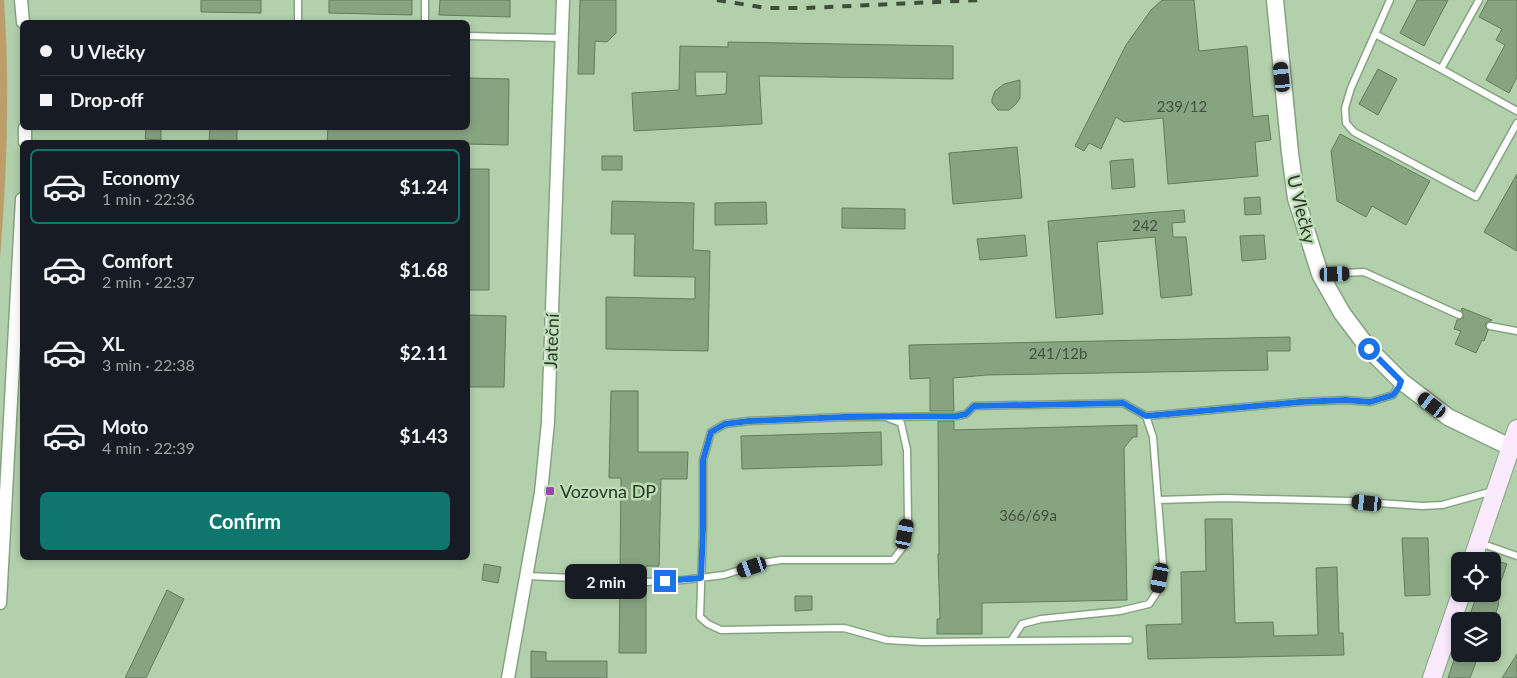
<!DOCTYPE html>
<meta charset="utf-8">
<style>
:root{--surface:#171b24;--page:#242831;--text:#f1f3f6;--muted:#9ea1a6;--line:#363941;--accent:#0f766e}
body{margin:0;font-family:Lato,sans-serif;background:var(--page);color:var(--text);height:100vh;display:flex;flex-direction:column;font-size:19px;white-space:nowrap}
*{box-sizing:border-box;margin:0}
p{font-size:16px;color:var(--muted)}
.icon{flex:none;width:28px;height:28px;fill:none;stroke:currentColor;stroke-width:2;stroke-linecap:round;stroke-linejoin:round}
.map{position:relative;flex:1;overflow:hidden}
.sheet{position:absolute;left:20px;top:140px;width:450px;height:420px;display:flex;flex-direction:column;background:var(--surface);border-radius:8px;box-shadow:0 2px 8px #0003}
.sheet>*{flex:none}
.guide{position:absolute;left:20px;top:20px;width:450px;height:110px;border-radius:8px;box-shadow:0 2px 8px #0003;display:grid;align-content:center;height:110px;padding:0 20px;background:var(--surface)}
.controls{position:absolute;left:1451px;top:552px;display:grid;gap:10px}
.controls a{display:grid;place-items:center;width:50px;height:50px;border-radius:8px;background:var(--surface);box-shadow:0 2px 8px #0003;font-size:25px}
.end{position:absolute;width:22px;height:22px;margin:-11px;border:6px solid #1a73e8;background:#fff;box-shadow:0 0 0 2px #fff}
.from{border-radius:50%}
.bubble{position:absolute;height:35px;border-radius:8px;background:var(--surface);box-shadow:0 2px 8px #0003;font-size:16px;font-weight:700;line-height:35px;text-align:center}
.car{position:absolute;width:15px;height:30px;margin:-15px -8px;border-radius:6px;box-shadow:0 0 4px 1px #0007;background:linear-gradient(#222 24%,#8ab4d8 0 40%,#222 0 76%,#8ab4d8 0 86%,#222 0)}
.guide b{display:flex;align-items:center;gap:18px;height:48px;font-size:19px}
.guide b+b{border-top:1px solid var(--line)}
.guide i{width:12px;height:12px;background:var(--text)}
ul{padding:9px 0 0;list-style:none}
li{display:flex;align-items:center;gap:15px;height:75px;margin:0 10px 8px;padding:0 10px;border:2px solid transparent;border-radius:8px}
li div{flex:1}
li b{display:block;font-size:19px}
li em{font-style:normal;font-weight:700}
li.on{border-color:var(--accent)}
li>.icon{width:45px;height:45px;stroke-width:1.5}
.action{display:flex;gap:10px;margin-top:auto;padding:10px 20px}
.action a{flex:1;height:58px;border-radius:8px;background:var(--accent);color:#fff;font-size:20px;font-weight:700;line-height:58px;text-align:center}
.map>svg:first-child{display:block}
.green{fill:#bc9e6a}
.building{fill:#87a481;stroke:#617d5c;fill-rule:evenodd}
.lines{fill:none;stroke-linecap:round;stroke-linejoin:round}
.service-casing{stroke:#85a380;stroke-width:9}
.minor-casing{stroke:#85a380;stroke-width:15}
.tertiary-casing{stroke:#85a380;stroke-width:19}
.secondary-casing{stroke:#85a380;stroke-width:20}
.service{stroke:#fff;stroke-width:6}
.minor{stroke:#fff;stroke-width:12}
.tertiary{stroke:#fff;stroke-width:16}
.secondary{stroke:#fbeafe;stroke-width:18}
.rail{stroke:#3f4e3b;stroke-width:4;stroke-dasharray:9 9;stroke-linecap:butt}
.route{stroke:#1a73e8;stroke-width:6}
.poi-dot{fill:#9d43af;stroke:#bdddb7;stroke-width:2}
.labels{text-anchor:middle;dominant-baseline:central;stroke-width:5;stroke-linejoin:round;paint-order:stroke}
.number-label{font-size:15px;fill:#42523e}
.street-label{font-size:18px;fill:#2b3728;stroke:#bdddb7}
.poi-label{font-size:18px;fill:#2b3728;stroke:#bdddb7;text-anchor:start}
</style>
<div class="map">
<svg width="1517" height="678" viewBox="0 0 1517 678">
<rect width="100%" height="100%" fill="#b1d0ab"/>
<!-- green -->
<path class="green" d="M 0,0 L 4,0 C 10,86 7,173 0,259 Z"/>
<!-- building -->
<path class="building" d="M 201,0 L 261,0 L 261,13 L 201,12 Z
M 329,0 L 412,0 L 412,15 L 329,13 Z
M 440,0 L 510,0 L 510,17 L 439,15 Z
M 580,0 L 616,0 L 616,33 L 607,42 L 595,41 L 594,74 L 578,74 Z
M 1162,0 L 1194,0 L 1199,51 L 1247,46 L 1253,117 L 1268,115 L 1271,140 L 1255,142 L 1258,176 L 1168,184 L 1163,118 L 1124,122 L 1116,117 L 1101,149 L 1089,143 L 1084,151 L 1075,146 L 1126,45 L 1151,10 Z
M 1417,0 L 1448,0 L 1424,46 L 1400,33 Z
M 1488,0 L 1517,0 L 1517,77 L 1509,93 L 1486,80 L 1505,45 L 1496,40 L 1502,29 L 1479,17 Z
M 728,42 L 953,46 L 953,79 L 759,76 L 762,124 L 634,131 L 632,93 L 679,90 L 680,46 L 728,47 ZM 695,72 L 727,72 L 726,94 L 696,96 Z
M 1378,69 L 1397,79 L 1378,115 L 1359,104 Z
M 468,78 L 509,79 L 508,145 L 468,144 L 468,142 L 327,142 L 328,128 L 468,128 Z
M 1020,80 L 1020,98 L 1016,104 L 1009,110 L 998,110 L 992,103 L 992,99 L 995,91 L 1004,84 Z
M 146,128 L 161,128 L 161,140 L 145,139 Z
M 210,128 L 237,128 L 237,141 L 209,140 Z
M 1340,134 L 1430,181 L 1406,225 L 1372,206 L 1366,217 L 1337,201 L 1331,151 Z
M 1017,147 L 1022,198 L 953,204 L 949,153 Z
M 602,156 L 622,156 L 622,170 L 602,170 Z
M 1133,159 L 1135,187 L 1112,189 L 1110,161 Z
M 468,169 L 489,169 L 489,290 L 468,290 Z
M 1517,174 L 1517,251 L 1484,232 Z
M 1260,197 L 1261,214 L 1245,215 L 1244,198 Z
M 612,201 L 694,203 L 693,250 L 710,251 L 708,351 L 606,349 L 606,297 L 695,299 L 695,277 L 634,276 L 635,234 L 611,234 Z
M 766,202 L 767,224 L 715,225 L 715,203 Z
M 842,208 L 905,209 L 905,229 L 842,228 Z
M 1184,210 L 1185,222 L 1172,223 L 1173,237 L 1186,237 L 1192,295 L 1161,298 L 1155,237 L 1097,242 L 1103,314 L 1056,318 L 1048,221 Z
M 1025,235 L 1027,256 L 980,260 L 977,239 Z
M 1264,235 L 1266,259 L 1242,261 L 1240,236 Z
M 1462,308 L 1492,320 L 1486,323 L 1485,327 L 1488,330 L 1484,341 L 1482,340 L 1476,353 L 1455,344 L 1461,331 L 1454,329 L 1457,320 L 1461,319 L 1464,317 L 1463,313 L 1461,310 Z
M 468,315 L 506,316 L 504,387 L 468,387 Z
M 1290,337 L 1290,351 L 1267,351 L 1268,370 L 987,375 L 953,378 L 954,411 L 930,411 L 930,378 L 910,379 L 909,345 Z
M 611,391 L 638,391 L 638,452 L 688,452 L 687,479 L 661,479 L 659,566 L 646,566 L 646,577 L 643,578 L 641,582 L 642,585 L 646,587 L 646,653 L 619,653 L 620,585 L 624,583 L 625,580 L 623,576 L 620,575 L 621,478 L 609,478 Z
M 938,421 L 954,421 L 954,430 L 1137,425 L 1137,437 L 1133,437 L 1124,448 L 1127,600 L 982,603 L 982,634 L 937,634 L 937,619 L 940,619 L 938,554 L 939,554 Z
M 881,432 L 882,465 L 742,469 L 741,436 Z
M 1205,519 L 1232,519 L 1235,623 L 1273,622 L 1274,636 L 1318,635 L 1316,568 L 1337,567 L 1339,633 L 1343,633 L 1344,655 L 1148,659 L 1146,625 L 1182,624 L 1181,572 L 1206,571 Z
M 1402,538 L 1428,538 L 1430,595 L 1405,596 Z
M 1492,559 L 1507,564 L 1496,595 L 1500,596 L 1498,603 L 1499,604 L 1493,621 L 1468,621 L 1477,594 L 1492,594 Z
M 484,564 L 501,567 L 498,583 L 482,580 Z
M 167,590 L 184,599 L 146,678 L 125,678 Z
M 795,596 L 812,596 L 812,610 L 795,611 Z
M 531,651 L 546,652 L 546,661 L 607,661 L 607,678 L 531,678 Z
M 1456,654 L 1479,654 L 1470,678 L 1448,678 Z
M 1517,654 L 1517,678 L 1502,678 Z"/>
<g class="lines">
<defs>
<path id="service" d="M 1390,0 L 1351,88 L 1345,108 L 1346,123 L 1354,132 L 1476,197 L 1517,123
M 1479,0 L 1441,69 L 1517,111
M 298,22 L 298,0
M 425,22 L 425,0
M 1375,34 L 1441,69
M 468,36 L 561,38
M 1322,274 L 1364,272 L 1459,315
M 1490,326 L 1517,331
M 1146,416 L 1299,402 L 1346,400 L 1370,402 L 1393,395 L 1401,382
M 891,417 L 957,416 L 966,414 L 974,406 L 1123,403 L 1146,416 L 1153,437 L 1163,564 L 1157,592 L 1149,604 L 1120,611 L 1041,619 L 1022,624 L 1011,641
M 1158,500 L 1225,498 L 1350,501 L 1422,506 L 1442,505 L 1493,491
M 1480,543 L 1517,556
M 527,576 L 620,580
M 646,582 L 683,580 L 724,575 L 762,563 L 781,560 L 893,560 L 903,547 L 908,521 L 907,450 L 901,423 L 886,417 L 845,417 L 749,421 L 725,424 L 711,432 L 703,460 L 703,528 L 700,617 L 708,624 L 721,630 L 844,628 L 887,640 L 922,642 L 1129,640"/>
<path id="minor" d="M 21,0 L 23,22
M 25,142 L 25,128
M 0,603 L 22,199
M 508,678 L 541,493 L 548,422 L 563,0"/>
<path id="tertiary" d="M 1275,0 L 1290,153 L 1296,198 L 1320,274 L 1342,313 L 1369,349 L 1401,381 L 1448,417 L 1510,447"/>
<path id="secondary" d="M 1472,561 L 1517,429
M 1432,678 L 1461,594"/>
</defs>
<!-- service casing -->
<use href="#service" class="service-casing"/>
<!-- minor casing -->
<use href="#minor" class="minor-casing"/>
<!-- tertiary casing -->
<use href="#tertiary" class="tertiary-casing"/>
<!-- secondary casing -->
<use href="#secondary" class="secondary-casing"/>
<!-- service -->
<use href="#service" class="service"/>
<!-- minor -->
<use href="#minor" class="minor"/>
<!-- tertiary -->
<use href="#tertiary" class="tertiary"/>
<!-- secondary -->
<use href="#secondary" class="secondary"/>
<!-- rail -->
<path class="rail" d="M 717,0 L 766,8 L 806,8 L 980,0"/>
</g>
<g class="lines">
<!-- route -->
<path class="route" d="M 665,581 L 701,578 L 703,528 L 703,460 L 711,432 L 725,424 L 749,421 L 845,417 L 957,416 L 966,414 L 974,406 L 1123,403 L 1146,416 L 1300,402 L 1346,400 L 1370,402 L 1393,395 L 1399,387 L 1401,381 L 1369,349"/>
</g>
<!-- markers -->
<rect class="poi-dot" x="545" y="486" width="10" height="10" rx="2.5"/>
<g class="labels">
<!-- number labels -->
<g class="number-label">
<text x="1182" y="106">239/12</text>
<text x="1145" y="225">242</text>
<text x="1058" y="353">241/12b</text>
<text x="1028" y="515">366/69a</text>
</g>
<!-- street labels -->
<g class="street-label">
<text transform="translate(1302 209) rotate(76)">U Vlečky</text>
<text transform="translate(551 341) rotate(-88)">Jateční</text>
</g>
<!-- poi labels -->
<g class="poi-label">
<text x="560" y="491">Vozovna DP</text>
</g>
</g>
</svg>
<div class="controls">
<a><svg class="icon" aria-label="locate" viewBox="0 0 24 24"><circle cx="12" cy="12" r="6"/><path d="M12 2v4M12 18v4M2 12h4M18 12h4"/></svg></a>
<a><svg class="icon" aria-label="layers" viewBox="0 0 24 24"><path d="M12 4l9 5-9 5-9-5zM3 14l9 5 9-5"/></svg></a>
</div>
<i class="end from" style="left:1369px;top:349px"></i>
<i class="end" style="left:665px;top:581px"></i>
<div class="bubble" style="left:565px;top:564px;width:82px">2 min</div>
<i class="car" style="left:1282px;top:77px;rotate:354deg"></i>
<i class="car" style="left:1335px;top:274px;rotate:88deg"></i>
<i class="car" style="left:1432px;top:405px;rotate:308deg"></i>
<i class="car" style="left:1367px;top:503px;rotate:276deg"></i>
<i class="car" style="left:905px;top:534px;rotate:11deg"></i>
<i class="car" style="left:752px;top:567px;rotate:251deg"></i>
<i class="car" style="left:1160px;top:578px;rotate:191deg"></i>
<div class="guide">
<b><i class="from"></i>U Vlečky</b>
<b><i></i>Drop-off</b>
</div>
<section class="sheet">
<ul>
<li class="on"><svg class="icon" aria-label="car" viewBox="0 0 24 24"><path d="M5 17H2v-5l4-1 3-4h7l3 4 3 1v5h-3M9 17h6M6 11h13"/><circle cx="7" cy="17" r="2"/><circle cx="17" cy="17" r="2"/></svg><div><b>Economy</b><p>1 min · 22:36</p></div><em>$1.24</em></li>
<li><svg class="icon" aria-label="car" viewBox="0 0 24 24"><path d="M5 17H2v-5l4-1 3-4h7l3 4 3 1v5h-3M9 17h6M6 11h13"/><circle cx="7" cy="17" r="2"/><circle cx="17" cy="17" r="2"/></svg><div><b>Comfort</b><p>2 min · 22:37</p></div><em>$1.68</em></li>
<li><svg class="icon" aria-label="car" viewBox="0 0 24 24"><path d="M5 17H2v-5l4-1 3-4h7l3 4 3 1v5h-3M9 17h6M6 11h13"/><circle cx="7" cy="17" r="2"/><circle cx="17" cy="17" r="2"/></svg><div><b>XL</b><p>3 min · 22:38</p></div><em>$2.11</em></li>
<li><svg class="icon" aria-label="car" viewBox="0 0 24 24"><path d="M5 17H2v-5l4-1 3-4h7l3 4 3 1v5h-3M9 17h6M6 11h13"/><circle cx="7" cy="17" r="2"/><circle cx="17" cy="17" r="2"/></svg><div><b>Moto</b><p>4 min · 22:39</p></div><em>$1.43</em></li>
</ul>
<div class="action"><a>Confirm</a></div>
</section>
</div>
